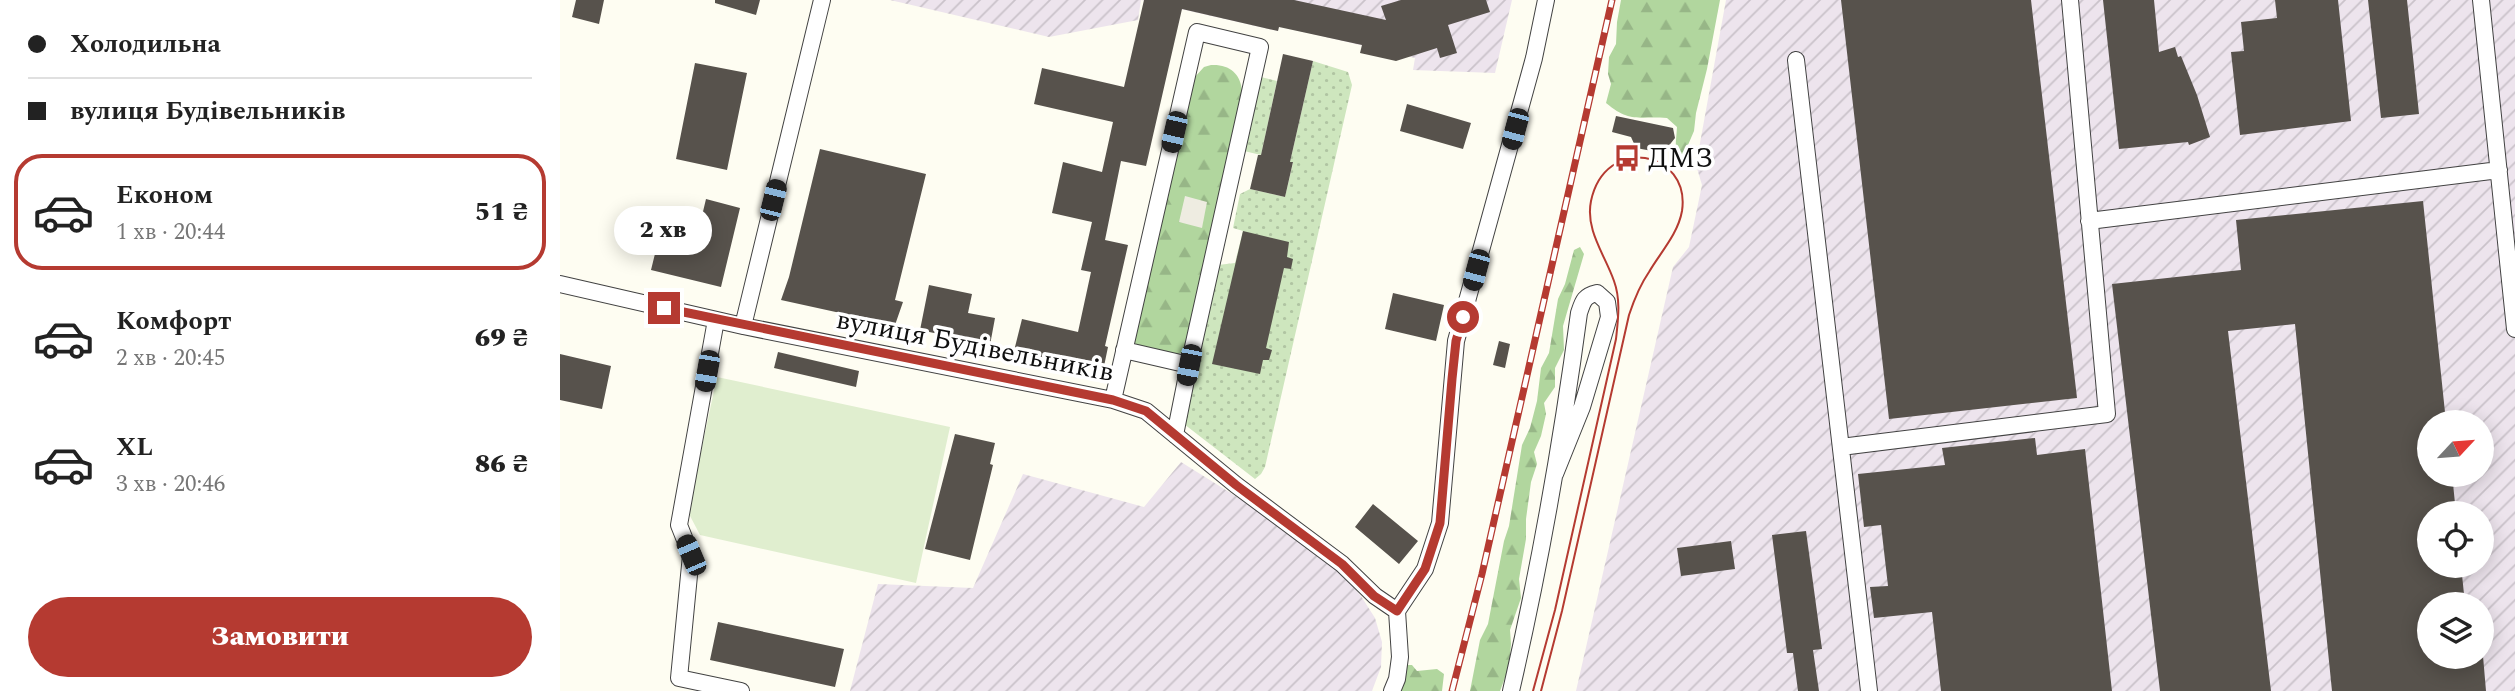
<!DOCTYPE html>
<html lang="uk">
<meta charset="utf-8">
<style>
:root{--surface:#fff;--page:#f2f2f2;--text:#222;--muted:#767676;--line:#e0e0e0;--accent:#b53a31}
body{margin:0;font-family:Spectral,serif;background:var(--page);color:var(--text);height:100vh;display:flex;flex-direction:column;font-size:26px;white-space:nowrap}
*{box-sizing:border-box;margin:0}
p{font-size:23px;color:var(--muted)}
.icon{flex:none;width:38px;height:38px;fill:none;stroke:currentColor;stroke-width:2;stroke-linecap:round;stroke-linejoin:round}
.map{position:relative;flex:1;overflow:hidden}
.side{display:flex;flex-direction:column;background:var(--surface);width:560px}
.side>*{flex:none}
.top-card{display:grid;align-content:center;height:154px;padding:0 28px;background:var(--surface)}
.needle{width:46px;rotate:64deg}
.fabs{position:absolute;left:1857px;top:410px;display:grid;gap:14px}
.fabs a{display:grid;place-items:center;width:77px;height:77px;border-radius:50%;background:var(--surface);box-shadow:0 4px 18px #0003;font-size:35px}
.end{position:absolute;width:32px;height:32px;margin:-16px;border:9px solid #b53a31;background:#fff;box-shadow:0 0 0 4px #fff}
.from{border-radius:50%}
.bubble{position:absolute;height:49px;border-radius:24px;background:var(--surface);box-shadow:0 4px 18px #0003;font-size:23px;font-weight:800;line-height:49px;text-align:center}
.car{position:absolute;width:21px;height:42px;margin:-21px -10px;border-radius:9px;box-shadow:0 0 5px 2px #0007;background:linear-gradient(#222 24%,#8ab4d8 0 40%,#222 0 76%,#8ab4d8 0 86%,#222 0)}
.top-card b{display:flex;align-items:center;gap:24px;height:66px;font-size:26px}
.top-card b+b{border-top:2px solid var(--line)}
.top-card i{width:18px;height:18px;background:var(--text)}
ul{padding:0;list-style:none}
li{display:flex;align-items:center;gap:21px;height:116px;margin:0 14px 10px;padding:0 14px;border:4px solid transparent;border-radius:28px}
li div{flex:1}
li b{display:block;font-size:26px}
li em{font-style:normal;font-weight:800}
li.selected{border-color:var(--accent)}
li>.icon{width:63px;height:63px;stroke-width:1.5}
.action{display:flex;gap:14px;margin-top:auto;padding:14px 28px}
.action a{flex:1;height:80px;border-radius:42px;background:var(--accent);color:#fff;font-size:28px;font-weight:800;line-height:80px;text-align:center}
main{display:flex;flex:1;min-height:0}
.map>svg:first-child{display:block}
.industrial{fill:url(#industrial-furrows);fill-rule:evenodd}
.grass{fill:url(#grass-dots)}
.forest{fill:url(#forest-firs)}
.pitch{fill:#e0eecf}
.plaza{fill:#eeece1}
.building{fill:#57524c}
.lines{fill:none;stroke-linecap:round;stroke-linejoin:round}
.minor-casing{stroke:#424242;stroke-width:18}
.minor{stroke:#fff;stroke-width:16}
.tram{stroke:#b53a31;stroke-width:2}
.rail-casing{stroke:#b53a31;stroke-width:7}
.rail{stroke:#fff;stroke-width:4.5;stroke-dasharray:13;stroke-linecap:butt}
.route{stroke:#b53a31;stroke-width:9}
.labels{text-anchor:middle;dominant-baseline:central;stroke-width:7;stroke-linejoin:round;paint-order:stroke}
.poi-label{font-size:28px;fill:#0f0f0f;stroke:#fff;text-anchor:start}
.street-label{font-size:28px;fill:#0f0f0f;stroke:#fff}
</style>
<main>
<section class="side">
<div class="top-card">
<b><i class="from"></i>Холодильна</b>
<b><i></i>вулиця Будівельників</b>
</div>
<ul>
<li class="selected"><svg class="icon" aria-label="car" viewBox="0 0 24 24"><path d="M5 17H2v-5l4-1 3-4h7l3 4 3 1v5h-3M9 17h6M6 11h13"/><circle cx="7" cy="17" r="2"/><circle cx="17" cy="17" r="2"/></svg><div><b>Економ</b><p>1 хв · 20:44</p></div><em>51 ₴</em></li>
<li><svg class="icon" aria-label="car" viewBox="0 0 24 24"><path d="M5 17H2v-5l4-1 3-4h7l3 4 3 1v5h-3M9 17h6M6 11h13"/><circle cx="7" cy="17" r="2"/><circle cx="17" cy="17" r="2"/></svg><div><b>Комфорт</b><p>2 хв · 20:45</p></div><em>69 ₴</em></li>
<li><svg class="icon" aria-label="car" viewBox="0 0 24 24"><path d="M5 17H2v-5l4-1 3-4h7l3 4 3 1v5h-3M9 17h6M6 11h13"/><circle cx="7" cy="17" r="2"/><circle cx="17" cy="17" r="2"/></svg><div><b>XL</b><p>3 хв · 20:46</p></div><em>86 ₴</em></li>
</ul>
<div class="action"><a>Замовити</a></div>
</section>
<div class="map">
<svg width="1955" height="691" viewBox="0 0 1955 691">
<defs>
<pattern id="industrial-furrows" width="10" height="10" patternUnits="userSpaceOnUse" patternTransform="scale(1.75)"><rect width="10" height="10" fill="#ede4ed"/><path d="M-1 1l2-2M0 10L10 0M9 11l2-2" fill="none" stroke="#cac2ca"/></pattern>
<pattern id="grass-dots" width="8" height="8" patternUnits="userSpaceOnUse" patternTransform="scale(1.75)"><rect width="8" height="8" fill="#cee6be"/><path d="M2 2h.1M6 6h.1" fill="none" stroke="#b0c4a2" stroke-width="1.8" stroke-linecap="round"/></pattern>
<pattern id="forest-firs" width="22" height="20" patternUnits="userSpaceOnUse" patternTransform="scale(1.75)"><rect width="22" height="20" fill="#b1d69e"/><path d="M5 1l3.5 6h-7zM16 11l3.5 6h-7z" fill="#97b687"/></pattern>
</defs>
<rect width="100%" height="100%" fill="#fefdf2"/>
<!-- industrial -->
<path class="industrial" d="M 330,0 L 952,0 L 935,73 L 853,70 L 855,58 L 719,26 L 718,31 L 581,0 L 578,20 L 489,37 Z
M 1166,0 L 1955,0 L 1955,691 L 1016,691 L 1113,267 L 1129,247 L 1142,185 L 1136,165 ZM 1869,422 L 1922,422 L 1922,474 L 1869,474 ZM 1869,513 L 1922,513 L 1922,565 L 1869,565 ZM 1869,604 L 1922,604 L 1922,656 L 1869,656 Z
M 621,462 L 733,532 L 781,573 L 801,596 L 815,618 L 822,642 L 821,667 L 812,691 L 290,691 L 318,584 L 413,588 L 463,474 L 584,507 Z"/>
<!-- grass -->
<path class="grass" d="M 753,61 L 788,72 L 792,85 L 705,467 L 701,474 L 695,479 L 624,424 L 658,265 L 675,263 L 683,231 L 673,228 L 680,194 L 690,189 L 725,197 L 733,163 L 730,162 Z
M 701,77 L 717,81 L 701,155 L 684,151 Z"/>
<!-- forest -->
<path class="forest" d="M 1061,0 L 1160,0 L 1147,69 L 1136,113 L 1134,131 L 1128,145 L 1131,157 L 1127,167 C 1112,155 1116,145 1117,127 L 1107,118 C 1077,116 1070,123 1046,103 L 1051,84 L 1048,74 L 1049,57 L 1056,44 L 1057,22 Z
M 651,65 C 669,64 680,73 682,90 L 624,352 L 618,354 L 578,345 L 574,343 L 574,339 L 634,78 L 644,67 Z
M 1020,247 L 1024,254 L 1003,326 L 1004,350 L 995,368 L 995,387 L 984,403 L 986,414 L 981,436 L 974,452 L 977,464 L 971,482 L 966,519 L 966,539 L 959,579 L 961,598 L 950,630 L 951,644 L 949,667 L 940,691 L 910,691 L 920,640 L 928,624 L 944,541 L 949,526 L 962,445 L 970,428 L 977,401 L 981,368 L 989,353 L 998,299 L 1005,284 L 1014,250 Z
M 846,665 L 852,665 L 857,671 L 877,669 L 884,674 L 882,691 L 839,691 Z"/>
<!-- pitch -->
<path class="pitch" d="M 157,377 L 390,427 L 356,583 L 140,535 L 128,512 Z"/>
<!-- plaza -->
<path class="plaza" d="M 625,196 L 647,202 L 642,228 L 619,222 Z"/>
<!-- building -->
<path class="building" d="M 16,0 L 44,0 L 39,24 L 12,17 Z
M 155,0 L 200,0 L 196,15 L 155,3 Z
M 584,0 L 734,0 L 826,20 L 821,6 L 841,0 L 926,0 L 930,12 L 888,25 L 897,53 L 880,58 L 877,48 L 836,61 L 800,53 L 802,45 L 719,27 L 718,31 L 622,9 L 586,166 L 561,161 L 545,240 L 568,245 L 545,346 L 548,347 L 543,371 L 454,351 L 462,319 L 518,332 L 531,272 L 521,270 L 532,222 L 492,213 L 503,162 L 542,172 L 553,122 L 474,104 L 482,68 L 564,87 Z
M 1281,0 L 1471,0 L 1517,398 L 1329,419 Z
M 1543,0 L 1594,0 L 1599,52 L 1615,47 L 1618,57 L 1621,56 L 1637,95 L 1650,137 L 1629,145 L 1628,142 L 1559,149 Z
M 1715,0 L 1778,0 L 1791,121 L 1680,135 L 1671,52 L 1684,51 L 1681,22 L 1717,18 Z
M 1808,0 L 1847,0 L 1859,114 L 1821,118 Z
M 723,54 L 753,61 L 730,162 L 733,162 L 725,197 L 690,189 L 698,155 L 701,155 Z
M 135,63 L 187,73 L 167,170 L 116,159 Z
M 847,104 L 911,123 L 903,149 L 840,131 Z
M 1056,116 L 1113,128 L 1115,138 L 1103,153 L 1076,148 L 1071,137 L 1052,132 Z
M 260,149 L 366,174 L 335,300 L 343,302 L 335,325 L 221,300 L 229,277 Z
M 146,199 L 180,208 L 161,287 L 91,270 L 106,209 L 141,220 Z
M 1863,201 L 1886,422 L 1869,422 L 1869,474 L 1892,474 L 1896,513 L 1869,513 L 1869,565 L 1901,565 L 1905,604 L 1869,604 L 1869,656 L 1923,656 L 1926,691 L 1772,691 L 1735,324 L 1668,331 L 1711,691 L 1600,691 L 1552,284 L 1681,270 L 1676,220 Z
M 683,231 L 729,242 L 727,257 L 733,259 L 731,269 L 724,268 L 706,348 L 712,350 L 709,360 L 703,360 L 700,374 L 652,364 Z
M 369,285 L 412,294 L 408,313 L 435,318 L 430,345 L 360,330 Z
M 833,293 L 884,305 L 876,341 L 825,329 Z
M 939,341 L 950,344 L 945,368 L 933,365 Z
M 218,352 L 299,371 L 296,387 L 214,368 Z
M 0,354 L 51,366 L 42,409 L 0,400 Z
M 395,434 L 435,443 L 430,464 L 433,465 L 410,560 L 365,549 Z
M 1475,438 L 1477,455 L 1525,449 L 1552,691 L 1381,691 L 1372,612 L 1314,618 L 1310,587 L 1328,586 L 1321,525 L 1304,527 L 1298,474 L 1385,465 L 1382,448 Z
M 813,504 L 858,541 L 839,564 L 795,527 Z
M 1246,531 L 1262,649 L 1253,650 L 1259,691 L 1238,691 L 1233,653 L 1227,653 L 1212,535 Z
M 1171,541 L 1175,569 L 1121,576 L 1117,548 Z
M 158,622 L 284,649 L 275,687 L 150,660 Z"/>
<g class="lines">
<defs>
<path id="minor" d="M 1921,0 L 1955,329
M 1236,60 L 1309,691
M 1529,221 L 1939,170
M 0,284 L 183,326 L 553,400 L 586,411 L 676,485 L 782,564 L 815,596 L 837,611
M 156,320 L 119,525 L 131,555 L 119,678 L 181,691
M 183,326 L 262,0
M 564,350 L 629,365
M 553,400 L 637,32 L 700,47 L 629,365 L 615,435
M 1281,447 L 1547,414 L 1510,0
M 832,691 L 837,679 L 840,657 L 837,611 L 865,569 L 880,523 L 896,341 L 974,58 L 986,0
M 951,691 C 980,566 1002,440 1019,313 C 1023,301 1024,296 1037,293 L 1047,302 L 1049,317 L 1022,407 L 995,474"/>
</defs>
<!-- minor casing -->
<use href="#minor" class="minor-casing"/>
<!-- minor -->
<use href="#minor" class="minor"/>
<!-- tram -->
<path class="tram" d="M 973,691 L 995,610 L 1056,339 C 1058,320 1061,300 1054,281 C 1045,255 1025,230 1031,201 C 1045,134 1131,150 1122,211 C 1118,234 1100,253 1089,272 C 1080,285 1074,300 1069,315 L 1002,611 L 981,691"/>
<defs>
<path id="rail" d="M 892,691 L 922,574 L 1052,0"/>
</defs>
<!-- rail casing -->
<use href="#rail" class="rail-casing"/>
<!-- rail -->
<use href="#rail" class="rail"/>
</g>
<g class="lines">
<!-- route -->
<path class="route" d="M 104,308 L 553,400 L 586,411 L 676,485 L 782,564 L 814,596 L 837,611 L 865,569 L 880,523 L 892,379 L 896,341 L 903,317"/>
</g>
<!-- icons -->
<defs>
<symbol id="bus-bare" viewBox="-9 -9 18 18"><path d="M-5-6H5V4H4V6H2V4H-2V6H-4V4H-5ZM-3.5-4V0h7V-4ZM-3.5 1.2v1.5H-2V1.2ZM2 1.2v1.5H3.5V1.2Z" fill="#b53a31" stroke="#fff" stroke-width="2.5" paint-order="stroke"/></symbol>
</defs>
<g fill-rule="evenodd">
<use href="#bus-bare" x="1048" y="139" width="38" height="38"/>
</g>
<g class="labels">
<!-- poi labels -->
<g class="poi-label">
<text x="1088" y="158">ДМЗ</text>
</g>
<!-- street labels -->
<g class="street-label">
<text transform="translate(415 346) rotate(11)">вулиця Будівельників</text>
</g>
</g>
</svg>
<div class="fabs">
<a><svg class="needle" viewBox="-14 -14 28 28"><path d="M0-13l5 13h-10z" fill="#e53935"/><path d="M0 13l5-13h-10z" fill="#767676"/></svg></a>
<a><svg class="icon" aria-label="locate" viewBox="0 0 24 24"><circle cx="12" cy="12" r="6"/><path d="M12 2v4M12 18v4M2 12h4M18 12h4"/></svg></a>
<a><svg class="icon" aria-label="layers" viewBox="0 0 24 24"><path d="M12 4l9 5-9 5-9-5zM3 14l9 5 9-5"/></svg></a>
</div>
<i class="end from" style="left:903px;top:317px"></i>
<i class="end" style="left:104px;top:308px"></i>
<div class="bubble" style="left:54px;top:206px;width:98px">2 хв</div>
<i class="car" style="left:955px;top:129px;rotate:195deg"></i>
<i class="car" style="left:614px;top:132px;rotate:193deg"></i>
<i class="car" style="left:213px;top:200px;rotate:14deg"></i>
<i class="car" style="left:916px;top:270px;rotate:195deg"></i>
<i class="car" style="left:629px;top:365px;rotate:191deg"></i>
<i class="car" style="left:147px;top:371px;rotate:190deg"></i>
<i class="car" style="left:131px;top:555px;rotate:337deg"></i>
</div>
</main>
